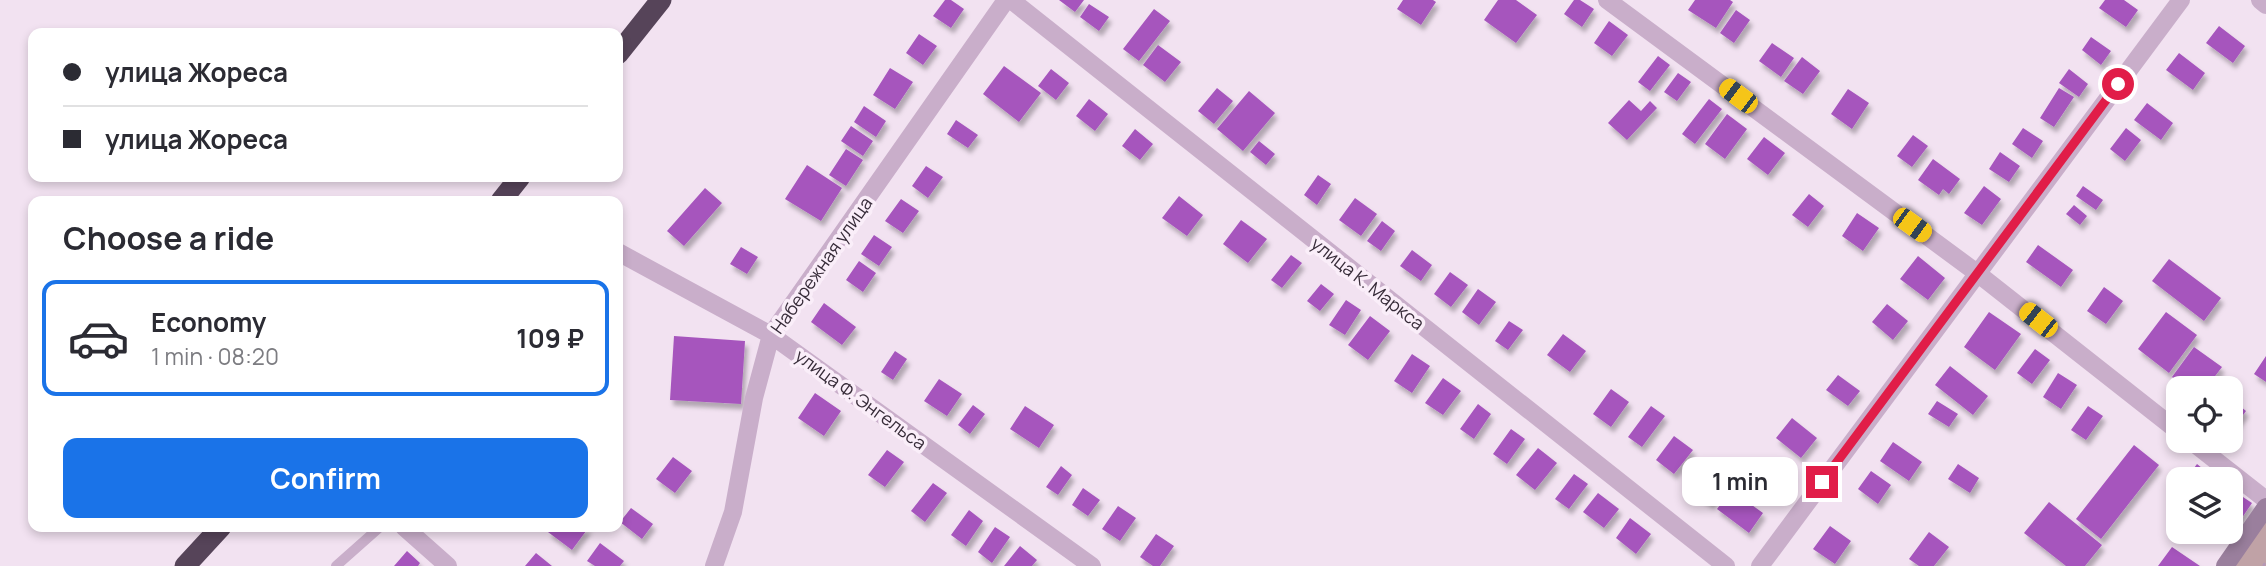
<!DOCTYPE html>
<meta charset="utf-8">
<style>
:root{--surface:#fff;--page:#f7f7f7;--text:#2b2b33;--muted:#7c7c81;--line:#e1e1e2;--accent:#1a73e8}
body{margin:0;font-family:Manrope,sans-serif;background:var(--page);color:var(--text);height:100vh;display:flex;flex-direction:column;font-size:26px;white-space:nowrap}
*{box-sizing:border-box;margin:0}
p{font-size:23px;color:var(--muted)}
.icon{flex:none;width:38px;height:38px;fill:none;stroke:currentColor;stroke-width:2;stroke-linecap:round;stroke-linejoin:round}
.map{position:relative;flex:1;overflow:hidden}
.drawer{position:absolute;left:28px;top:196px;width:595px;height:336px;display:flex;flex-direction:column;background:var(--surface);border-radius:14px;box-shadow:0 4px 10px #0003}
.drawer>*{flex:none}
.hud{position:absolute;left:28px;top:28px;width:595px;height:154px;border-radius:14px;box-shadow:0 4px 10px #0003;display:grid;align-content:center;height:154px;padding:0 35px;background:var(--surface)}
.buttons{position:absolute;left:2166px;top:376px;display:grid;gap:14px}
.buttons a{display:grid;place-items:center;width:77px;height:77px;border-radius:14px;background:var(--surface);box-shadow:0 4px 10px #0003;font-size:35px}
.end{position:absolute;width:32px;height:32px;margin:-16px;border:9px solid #e11d48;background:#fff;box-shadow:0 0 0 4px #fff}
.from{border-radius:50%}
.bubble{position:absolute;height:49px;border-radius:14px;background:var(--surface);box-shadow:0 4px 10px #0003;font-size:23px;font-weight:700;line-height:49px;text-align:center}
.car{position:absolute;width:21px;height:42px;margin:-21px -10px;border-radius:9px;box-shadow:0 0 5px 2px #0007;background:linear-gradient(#f5c518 24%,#345 0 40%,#f5c518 0 76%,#345 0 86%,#f5c518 0)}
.hud b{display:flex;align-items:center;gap:24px;height:66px;font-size:26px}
.hud b+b{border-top:2px solid var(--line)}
.hud i{width:18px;height:18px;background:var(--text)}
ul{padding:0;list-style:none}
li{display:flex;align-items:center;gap:21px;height:116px;margin:0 14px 10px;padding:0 21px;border:4px solid var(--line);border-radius:14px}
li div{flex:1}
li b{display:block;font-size:26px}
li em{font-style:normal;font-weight:700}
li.selected{border-color:var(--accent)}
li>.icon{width:63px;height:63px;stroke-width:1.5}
h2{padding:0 35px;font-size:32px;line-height:84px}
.cta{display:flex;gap:14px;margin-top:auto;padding:14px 35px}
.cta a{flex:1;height:80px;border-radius:14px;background:var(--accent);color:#fff;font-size:28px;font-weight:700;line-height:80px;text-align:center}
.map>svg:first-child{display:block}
.green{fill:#c0a2a6}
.building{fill:#a655bd;filter:url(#shadow)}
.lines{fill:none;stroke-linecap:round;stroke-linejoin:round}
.path{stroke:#b498b5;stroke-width:2.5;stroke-dasharray:3.5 3.5;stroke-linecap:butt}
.lane{stroke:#c9aeca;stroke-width:10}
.street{stroke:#c9aeca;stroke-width:18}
.secondary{stroke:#9a7f9d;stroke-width:18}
.highway{stroke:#564459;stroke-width:21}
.route{stroke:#e11d48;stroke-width:9}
.labels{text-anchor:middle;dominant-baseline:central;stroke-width:7;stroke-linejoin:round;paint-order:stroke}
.street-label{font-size:18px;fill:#372c39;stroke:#faeef9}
</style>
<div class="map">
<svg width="2266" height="566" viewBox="0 0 2266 566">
<defs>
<filter id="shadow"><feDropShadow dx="3" dy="5.5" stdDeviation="2" flood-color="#0004"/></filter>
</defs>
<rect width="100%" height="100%" fill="#f2e2f1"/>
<!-- green -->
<path class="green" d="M 2266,508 L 2266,566 L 2225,566 Z"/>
<!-- building -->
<path class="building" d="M 945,0 L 951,0 L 964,9 L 951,28 L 933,16 Z
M 1059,0 L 1084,0 L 1075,12 Z
M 1403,0 L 1433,0 L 1436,2 L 1421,25 L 1397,9 Z
M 1498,0 L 1516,0 L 1537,15 L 1516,43 L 1484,20 Z
M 1574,0 L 1580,0 L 1594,9 L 1582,27 L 1564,14 Z
M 1695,0 L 1730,0 L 1733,2 L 1716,28 L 1688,10 Z
M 2105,0 L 2124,0 L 2138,10 L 2126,27 L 2099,8 Z
M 1089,4 L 1109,17 L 1099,31 L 1080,17 Z
M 1154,9 L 1170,21 L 1139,61 L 1123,49 Z
M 1736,10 L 1750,20 L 1734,43 L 1720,33 Z
M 1609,21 L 1628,35 L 1612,56 L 1594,43 Z
M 2219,26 L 2245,46 L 2233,63 L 2206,43 Z
M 919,34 L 937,46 L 923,65 L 906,53 Z
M 2091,37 L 2111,51 L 2101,65 L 2082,50 Z
M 1772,43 L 1794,58 L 1781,77 L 1759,61 Z
M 1158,45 L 1181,62 L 1165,82 L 1143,65 Z
M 2179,53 L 2205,73 L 2193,90 L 2166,70 Z
M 1658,56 L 1670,65 L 1650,91 L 1638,82 Z
M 1802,57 L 1820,71 L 1803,94 L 1784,81 Z
M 1004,66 L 1041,93 L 1019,122 L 983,94 Z
M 890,68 L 913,82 L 895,109 L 873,95 Z
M 1051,69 L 1069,83 L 1056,100 L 1038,86 Z
M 2069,69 L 2088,84 L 2079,97 L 2059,83 Z
M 1678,73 L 1691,82 L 1677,101 L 1664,92 Z
M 1217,88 L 1233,101 L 1214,124 L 1198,111 Z
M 2059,88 L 2074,97 L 2054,127 L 2040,118 Z
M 1848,89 L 1869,103 L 1852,129 L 1831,114 Z
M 1249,91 L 1275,113 L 1243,151 L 1217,129 Z
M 1089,99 L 1108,114 L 1095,131 L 1076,116 Z
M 1709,99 L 1722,109 L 1695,144 L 1682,134 Z
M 1629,100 L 1641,111 L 1650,101 L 1657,108 L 1627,140 L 1608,123 Z
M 2147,103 L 2173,123 L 2161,140 L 2134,120 Z
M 864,106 L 886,121 L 876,137 L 854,122 Z
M 1727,114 L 1747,129 L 1725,159 L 1705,144 Z
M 956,120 L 978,135 L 968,148 L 947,134 Z
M 851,126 L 873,141 L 863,156 L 841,141 Z
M 2023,128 L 2043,141 L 2032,158 L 2012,144 Z
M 2126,128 L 2141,140 L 2125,161 L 2110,149 Z
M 1135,129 L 1153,144 L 1140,160 L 1122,146 Z
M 1913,135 L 1928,146 L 1912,167 L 1897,156 Z
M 1764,137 L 1785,153 L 1768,175 L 1747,159 Z
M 1259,141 L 1275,154 L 1266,165 L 1250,152 Z
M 846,149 L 863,160 L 846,186 L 829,175 Z
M 2000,152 L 2020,166 L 2009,182 L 1989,169 Z
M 1933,159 L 1960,179 L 1949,194 L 1943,189 L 1939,195 L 1918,180 Z
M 807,165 L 842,188 L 821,221 L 785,199 Z
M 926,166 L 943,177 L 928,198 L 912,186 Z
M 1318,175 L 1331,184 L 1317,205 L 1304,195 Z
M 1984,186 L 2001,199 L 1982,225 L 1964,213 Z
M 2083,186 L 2103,200 L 2096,210 L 2076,196 Z
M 705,188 L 722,203 L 684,246 L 667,231 Z
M 1809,194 L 1824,206 L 1808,227 L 1792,215 Z
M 1179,196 L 1203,215 L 1187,236 L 1162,218 Z
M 1355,198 L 1377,214 L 1361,236 L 1339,220 Z
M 901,199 L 919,211 L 903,233 L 885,221 Z
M 2074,205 L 2087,216 L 2080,225 L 2066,214 Z
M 1857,213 L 1879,228 L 1863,251 L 1842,236 Z
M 1241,220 L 1267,239 L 1248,263 L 1223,244 Z
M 1382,221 L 1395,231 L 1381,251 L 1367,241 Z
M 874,235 L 892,247 L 879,266 L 861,254 Z
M 2038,245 L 2073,270 L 2061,287 L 2026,262 Z
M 741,247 L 758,257 L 747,274 L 730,264 Z
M 1412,250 L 1432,265 L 1421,281 L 1400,266 Z
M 1291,255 L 1302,263 L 1282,288 L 1271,280 Z
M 1918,256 L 1945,278 L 1928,300 L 1900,279 Z
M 2169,259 L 2221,298 L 2204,321 L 2152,281 Z
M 859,261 L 876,273 L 863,292 L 846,280 Z
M 1450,272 L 1468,285 L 1451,307 L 1434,294 Z
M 1321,284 L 1334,294 L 1320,311 L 1307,301 Z
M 2104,287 L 2123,301 L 2106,324 L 2087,311 Z
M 1478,289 L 1496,302 L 1479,325 L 1462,312 Z
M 1346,300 L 1361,310 L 1345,335 L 1329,325 Z
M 824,303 L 856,327 L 842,345 L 811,322 Z
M 1887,304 L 1908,321 L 1893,340 L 1872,322 Z
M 1989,312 L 2021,334 L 1995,370 L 1964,347 Z
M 2166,312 L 2197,335 L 2169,373 L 2138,349 Z
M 1370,316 L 1390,331 L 1368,360 L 1348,345 Z
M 1509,321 L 1523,330 L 1508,350 L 1495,341 Z
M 1563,334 L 1586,351 L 1570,372 L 1547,355 Z
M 674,336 L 745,341 L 741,404 L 670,400 Z
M 2194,347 L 2222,367 L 2206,388 L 2188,388 L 2172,377 Z
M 2035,349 L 2050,360 L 2032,384 L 2017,373 Z
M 895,351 L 907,359 L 893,380 L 881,372 Z
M 1412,354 L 1430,366 L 1412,393 L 1394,381 Z
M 2266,356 L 2266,382 L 2254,374 Z
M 1950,366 L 1988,396 L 1973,415 L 1935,385 Z
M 2058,373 L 2077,385 L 2061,409 L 2043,397 Z
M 1838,375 L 1860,391 L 1848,406 L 1826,390 Z
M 1443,378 L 1461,391 L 1443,415 L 1425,403 Z
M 939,379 L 962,394 L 947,416 L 924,401 Z
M 1611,389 L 1629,402 L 1611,427 L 1593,414 Z
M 815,393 L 841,411 L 824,436 L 798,418 Z
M 1937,401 L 1958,414 L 1949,427 L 1928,414 Z
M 2235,402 L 2246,411 L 2235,426 L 2231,423 L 2231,406 Z
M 1478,404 L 1491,414 L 1474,439 L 1460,429 Z
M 973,405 L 985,414 L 970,434 L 958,425 Z
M 1025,406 L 1054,425 L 1039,448 L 1010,429 Z
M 1651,406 L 1665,416 L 1642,447 L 1628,437 Z
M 2088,406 L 2103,416 L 2086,440 L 2071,430 Z
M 1792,418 L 1817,438 L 1801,458 L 1776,438 Z
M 1511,429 L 1525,439 L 1507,464 L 1493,454 Z
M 1674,436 L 1693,450 L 1674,474 L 1656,460 Z
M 1893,442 L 1922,462 L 1909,481 L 1880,461 Z
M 2134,445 L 2159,465 L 2101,539 L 2076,519 Z
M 1538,448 L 1557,463 L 1535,490 L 1516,475 Z
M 887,450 L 904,462 L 885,487 L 868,475 Z
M 673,457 L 692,471 L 675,493 L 656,479 Z
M 1958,464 L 1979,478 L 1970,493 L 1948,479 Z
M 2197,464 L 2212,476 L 2210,480 L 2185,480 Z
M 1061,466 L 1072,475 L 1058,495 L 1046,487 Z
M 1706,469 L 1726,483 L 1711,504 L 1691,491 Z
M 1871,471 L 1891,485 L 1878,504 L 1858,489 Z
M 1574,474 L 1588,484 L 1569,509 L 1555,499 Z
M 933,483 L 947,493 L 925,522 L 911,511 Z
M 1083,488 L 1100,500 L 1088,516 L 1072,505 Z
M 2231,489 L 2252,503 L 2235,528 L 2231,525 Z
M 1731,490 L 1763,513 L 1749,533 L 1717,509 Z
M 1598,493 L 1619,509 L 1604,528 L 1583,512 Z
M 2049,502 L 2102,545 L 2085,566 L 2066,566 L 2024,533 Z
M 1118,506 L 1136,518 L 1120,541 L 1102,529 Z
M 631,508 L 653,524 L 642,539 L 620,522 Z
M 969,510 L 983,521 L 966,546 L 951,535 Z
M 1630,518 L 1651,534 L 1636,554 L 1616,538 Z
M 1830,526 L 1851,541 L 1835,564 L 1813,549 Z
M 552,527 L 589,527 L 572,550 L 548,532 Z
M 995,527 L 1010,537 L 992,563 L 978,552 Z
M 1929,532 L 1949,547 L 1934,566 L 1919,566 L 1909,559 Z
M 1156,534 L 1174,546 L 1160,566 L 1153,566 L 1140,557 Z
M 600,543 L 624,561 L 620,566 L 595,566 L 587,561 Z
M 1020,546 L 1037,560 L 1032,566 L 1004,566 Z
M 2172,547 L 2200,566 L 2158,566 Z
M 407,551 L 420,563 L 418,566 L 394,566 Z
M 536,553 L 552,566 L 525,566 Z"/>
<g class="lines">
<!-- path -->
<path class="path" d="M 2263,566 L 2266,562"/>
<!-- lane -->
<path class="lane" d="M 336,566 L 380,527"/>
<!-- street -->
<path class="street" d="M 1011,0 L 1726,566
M 1607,0 L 1977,273 L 2179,432
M 2260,0 L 2266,5
M 618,252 L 771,335 L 1092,566
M 2191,441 L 2266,500
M 404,527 L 448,566
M 714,566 L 733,512 L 754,398 L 771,335 L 1006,0
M 1760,566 L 2181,0"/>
<!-- secondary -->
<path class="secondary" d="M 2225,566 L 2266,507"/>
<!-- highway -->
<path class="highway" d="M 618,54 L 661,0
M 501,201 L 520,177
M 185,566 L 221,527"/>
</g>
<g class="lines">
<!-- route -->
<path class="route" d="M 1822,482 L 2118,84"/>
</g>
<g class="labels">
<!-- street labels -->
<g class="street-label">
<text transform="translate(821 265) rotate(-55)">Набережная улица</text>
<text transform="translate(1368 283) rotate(38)">улица К. Маркса</text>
<text transform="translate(861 399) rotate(36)">улица Ф. Энгельса</text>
</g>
</g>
</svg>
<div class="buttons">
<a><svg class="icon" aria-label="locate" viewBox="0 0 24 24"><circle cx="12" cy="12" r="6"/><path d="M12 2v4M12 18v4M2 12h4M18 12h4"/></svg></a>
<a><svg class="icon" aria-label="layers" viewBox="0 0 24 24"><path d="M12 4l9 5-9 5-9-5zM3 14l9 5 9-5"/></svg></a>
</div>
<i class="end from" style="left:2118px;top:84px"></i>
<i class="end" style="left:1822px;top:482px"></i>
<div class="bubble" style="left:1682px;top:457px;width:116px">1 min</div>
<i class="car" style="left:1738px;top:96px;rotate:307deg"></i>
<i class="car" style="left:1912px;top:225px;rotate:126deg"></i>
<i class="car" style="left:2038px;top:320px;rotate:308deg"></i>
<div class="hud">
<b><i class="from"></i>улица Жореса</b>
<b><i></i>улица Жореса</b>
</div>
<section class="drawer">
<h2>Choose a ride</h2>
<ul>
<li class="selected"><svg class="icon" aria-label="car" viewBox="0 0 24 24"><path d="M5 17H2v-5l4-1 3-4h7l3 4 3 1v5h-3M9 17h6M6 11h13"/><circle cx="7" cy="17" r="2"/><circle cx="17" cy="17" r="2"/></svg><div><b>Economy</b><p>1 min · 08:20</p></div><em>109 ₽</em></li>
</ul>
<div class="cta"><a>Confirm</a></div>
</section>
</div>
